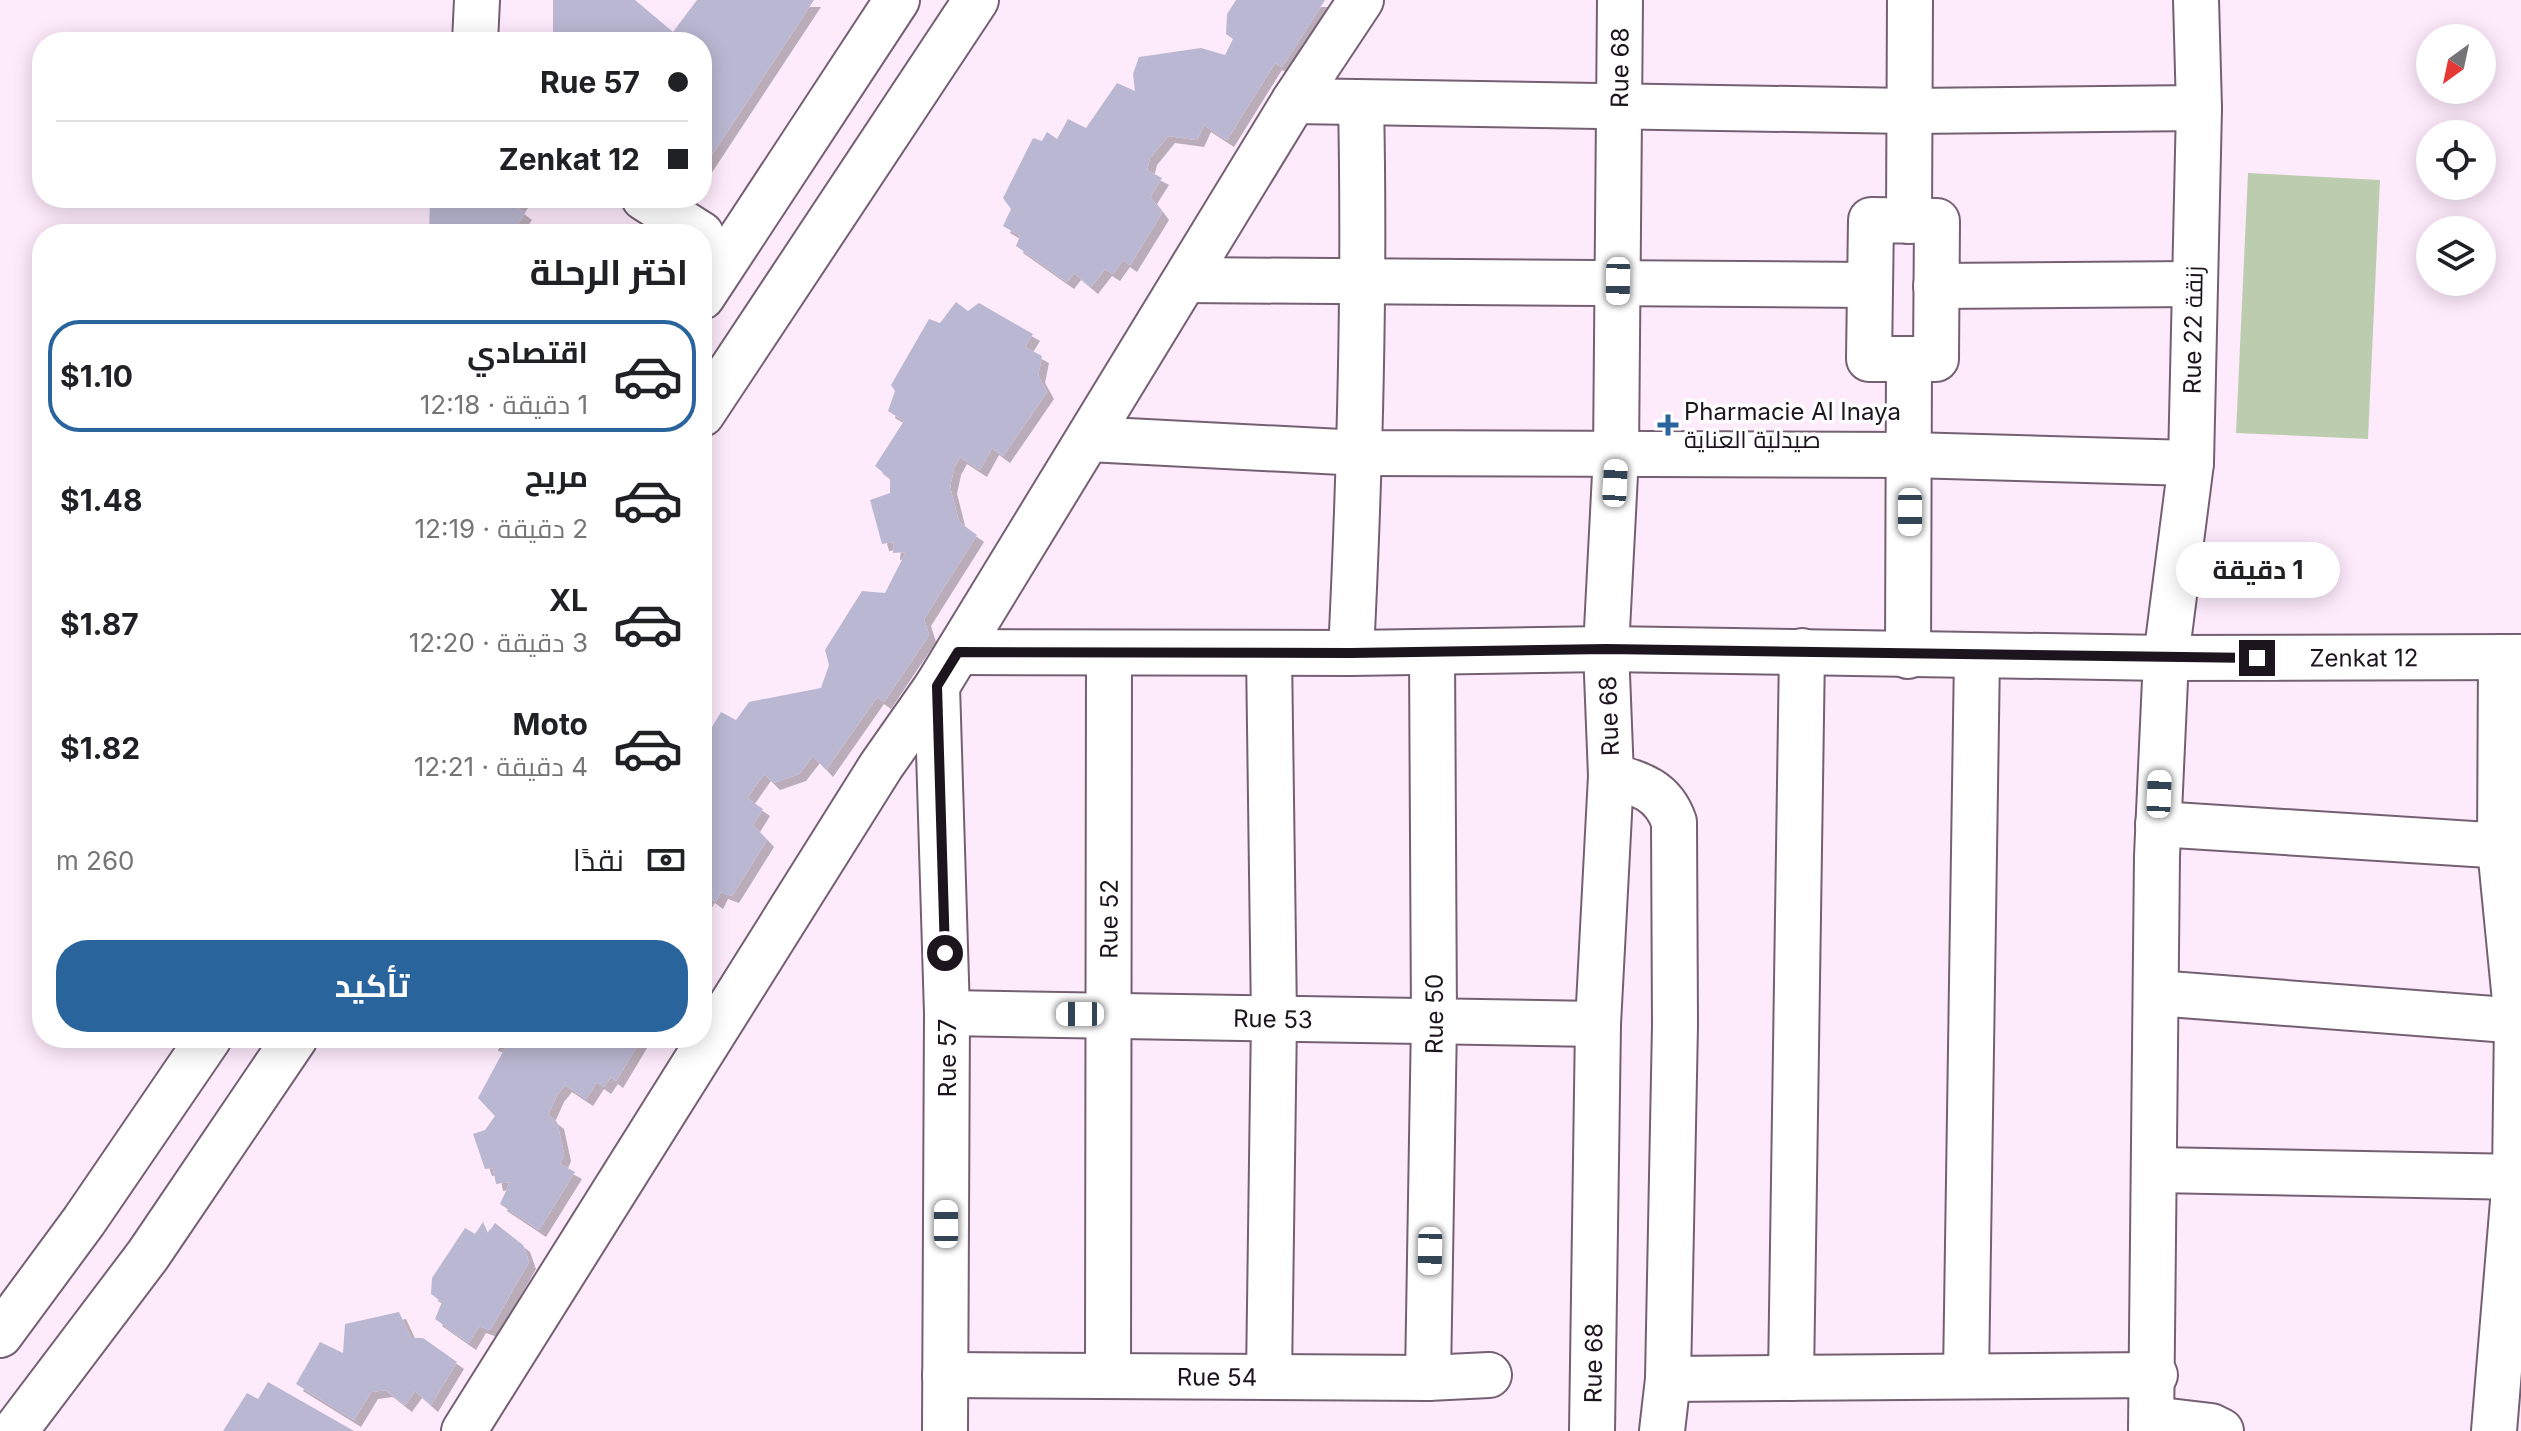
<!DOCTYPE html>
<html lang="ar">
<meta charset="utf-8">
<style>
:root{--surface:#fff;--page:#f6f6f6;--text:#202124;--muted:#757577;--line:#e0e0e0;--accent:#29659c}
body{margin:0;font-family:Inter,Cairo,sans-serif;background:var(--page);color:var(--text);direction:rtl;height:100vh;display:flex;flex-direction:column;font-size:30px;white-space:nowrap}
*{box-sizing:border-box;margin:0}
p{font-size:26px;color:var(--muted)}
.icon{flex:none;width:44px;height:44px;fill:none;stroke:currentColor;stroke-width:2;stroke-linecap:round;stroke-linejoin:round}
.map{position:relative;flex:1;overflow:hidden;direction:ltr}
.details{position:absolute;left:32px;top:224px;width:680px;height:824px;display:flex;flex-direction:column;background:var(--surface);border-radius:32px;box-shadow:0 4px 20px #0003;direction:rtl}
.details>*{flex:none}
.hud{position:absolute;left:32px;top:32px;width:680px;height:176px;border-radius:32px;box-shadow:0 4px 20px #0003;direction:rtl;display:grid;align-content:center;height:176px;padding:0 24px;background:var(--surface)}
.needle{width:52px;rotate:213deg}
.buttons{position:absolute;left:2416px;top:24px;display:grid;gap:16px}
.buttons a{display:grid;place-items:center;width:80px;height:80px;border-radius:50%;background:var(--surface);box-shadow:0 4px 20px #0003;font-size:40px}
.end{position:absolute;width:36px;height:36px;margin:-18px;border:10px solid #1d151d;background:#fff;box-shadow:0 0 0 4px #fff}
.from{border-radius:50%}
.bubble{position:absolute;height:56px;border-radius:28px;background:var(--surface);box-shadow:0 4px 20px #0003;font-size:26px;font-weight:700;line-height:56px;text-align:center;direction:rtl}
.car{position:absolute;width:24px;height:48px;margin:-24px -12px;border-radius:10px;box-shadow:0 0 6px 2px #0007;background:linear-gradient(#fff 24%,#345 0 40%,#fff 0 76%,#345 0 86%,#fff 0)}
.hud b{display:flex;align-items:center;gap:28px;height:76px;font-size:30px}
.hud b+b{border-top:2px solid var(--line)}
.hud i{width:20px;height:20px;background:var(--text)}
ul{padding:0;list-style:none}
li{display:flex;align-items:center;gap:24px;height:112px;margin:0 16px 12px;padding:0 8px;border:4px solid transparent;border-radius:32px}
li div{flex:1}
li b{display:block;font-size:30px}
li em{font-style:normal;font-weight:700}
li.active{border-color:var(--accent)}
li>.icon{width:72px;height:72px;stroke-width:1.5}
h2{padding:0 24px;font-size:36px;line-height:96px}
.pay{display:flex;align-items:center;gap:20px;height:88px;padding:0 24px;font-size:30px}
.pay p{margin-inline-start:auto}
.action{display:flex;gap:16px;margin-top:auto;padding:16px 24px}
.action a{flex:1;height:92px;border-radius:32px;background:var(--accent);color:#fff;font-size:32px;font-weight:700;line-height:92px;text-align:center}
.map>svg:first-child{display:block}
.green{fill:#bccdaf}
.building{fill:#bab7d2;filter:url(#shadow)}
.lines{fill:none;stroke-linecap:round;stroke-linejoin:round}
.minor-casing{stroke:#746072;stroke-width:48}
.major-casing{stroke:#746072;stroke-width:48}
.minor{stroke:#fff;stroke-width:44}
.major{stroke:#fff;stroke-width:44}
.route{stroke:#1d151d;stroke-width:10}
.poi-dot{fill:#29659c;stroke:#fefefe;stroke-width:3}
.labels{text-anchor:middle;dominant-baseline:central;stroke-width:7;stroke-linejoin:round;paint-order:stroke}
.street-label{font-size:24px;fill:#1d151d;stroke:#fefefe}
.poi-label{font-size:24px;fill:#1d151d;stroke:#fefefe;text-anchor:start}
</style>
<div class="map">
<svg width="2521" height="1431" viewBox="0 0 2521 1431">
<defs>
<filter id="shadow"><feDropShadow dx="7" dy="7" stdDeviation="0" flood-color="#0004"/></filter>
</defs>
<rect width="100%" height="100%" fill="#fdeafb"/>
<!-- green -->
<path class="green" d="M 2248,173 L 2380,180 L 2368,439 L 2236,433 Z"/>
<!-- building -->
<path class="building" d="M 553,0 L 635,0 L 673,32 L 697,0 L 814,0 L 702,170 L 702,42 L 553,42 Z
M 1236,0 L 1325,0 L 1282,67 L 1275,63 L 1227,140 L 1204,125 L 1197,140 L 1168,136 L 1150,158 L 1147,170 L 1162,178 L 1150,197 L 1162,213 L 1130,265 L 1123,260 L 1113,274 L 1105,269 L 1091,287 L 1074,273 L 1067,282 L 1016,246 L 1020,236 L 1003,226 L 1011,209 L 1003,198 L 1033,138 L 1042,141 L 1047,132 L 1057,139 L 1068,119 L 1086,128 L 1117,83 L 1135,91 L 1133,74 L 1139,57 L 1201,48 L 1225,55 L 1233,39 L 1226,34 L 1227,14 Z
M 430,198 L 523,198 L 517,207 L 525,213 L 511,234 L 429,234 Z
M 956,302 L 968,311 L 979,303 L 1033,334 L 1025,347 L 1042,356 L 1038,376 L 1047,392 L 1003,456 L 992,448 L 980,470 L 960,457 L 954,468 L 950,487 L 959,522 L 977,535 L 924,619 L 929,635 L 884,702 L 877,697 L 826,770 L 813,756 L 799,774 L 773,783 L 764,774 L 747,798 L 763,809 L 753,825 L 767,840 L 732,896 L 721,892 L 716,902 L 708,896 L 702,905 L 702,744 L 721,712 L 736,720 L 749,702 L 821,688 L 829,665 L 825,650 L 862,591 L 885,593 L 906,552 L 893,553 L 894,542 L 882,544 L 870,500 L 890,493 L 890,478 L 875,466 L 904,421 L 888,411 L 895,391 L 891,385 L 929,319 L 940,323 Z
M 493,1038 L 642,1038 L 616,1081 L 611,1077 L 604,1087 L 597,1082 L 586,1099 L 565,1085 L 557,1095 L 548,1115 L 557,1122 L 564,1154 L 560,1164 L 575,1172 L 539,1230 L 500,1204 L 510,1182 L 496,1184 L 493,1168 L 485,1169 L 473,1134 L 485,1130 L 495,1116 L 478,1098 L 505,1048 L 491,1044 Z
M 483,1222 L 488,1233 L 495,1223 L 523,1245 L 529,1262 L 490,1330 L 479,1326 L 469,1343 L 435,1319 L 442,1302 L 431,1294 L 432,1278 L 465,1228 L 475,1234 Z
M 399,1312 L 411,1338 L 423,1338 L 457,1362 L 431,1405 L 415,1391 L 405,1405 L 386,1390 L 371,1392 L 354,1420 L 296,1384 L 320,1342 L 343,1353 L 345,1324 Z
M 268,1382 L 354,1431 L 223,1431 L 247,1393 L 258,1399 Z"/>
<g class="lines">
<defs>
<g id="minor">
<path d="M 475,42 L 477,0"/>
<path d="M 1294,101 L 1910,111 L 2199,108"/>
<path d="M 644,198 L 701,234"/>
<path d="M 1871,220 L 1937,221 L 1936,359 L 1869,359 Z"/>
<path d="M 1909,221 L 1910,0"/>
<path d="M 1186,280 L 1870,285"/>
<path d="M 1936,286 L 2193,284"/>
<path d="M 1089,439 L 1361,453 L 1910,455 L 2191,463"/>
<path id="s1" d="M 958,652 L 1351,653 L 1606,649 L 2166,658 L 2521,657"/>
<path d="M 1269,653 L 1274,1018 L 1269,1377"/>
<path d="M 1351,653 C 1360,469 1365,287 1361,103"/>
<path d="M 1908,656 L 1909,359"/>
<path d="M 937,686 L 947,1013 L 945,1431"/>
<path d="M 1611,776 C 1640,784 1663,790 1674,822 L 1675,1025 L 1668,1379 L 1662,1431"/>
<path d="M 2158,824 L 2521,847"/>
<path d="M 2156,993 L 2521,1021"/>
<path id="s2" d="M 947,1013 L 1598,1024"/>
<path d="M 2156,1170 L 2521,1177"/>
<path id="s3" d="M 945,1375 L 1428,1378 L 1489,1375"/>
<path id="s4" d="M 1108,1375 L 1109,653"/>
<path d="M 1966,1376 L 1977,656"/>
<path id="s5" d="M 1428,1378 L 1434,1021 L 1432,652"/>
<path d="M 1791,1378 L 1802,651"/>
<path d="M 1668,1379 L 2155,1375"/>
<path d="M 2152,1419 L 2211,1426 L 2221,1431"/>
<path d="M 464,1431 L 881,766 L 937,686 L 1294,101 L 1361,0"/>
<path id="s6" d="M 1592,1431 L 1598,1024 L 1611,776 L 1606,649 L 1616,455 L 1620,0"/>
<path d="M 2151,1431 L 2157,856 L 2166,658 L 2191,463 L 2199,108 L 2196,0"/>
<path d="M 2494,1431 L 2515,1177 L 2517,1021 L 2500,848 L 2501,657"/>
</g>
<path id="major" d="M 702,297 L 897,0
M 702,414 L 976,0
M 0,1335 L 84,1221 L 209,1038
M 15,1431 L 148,1255 L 295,1038"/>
</defs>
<!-- minor casing -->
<use href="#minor" class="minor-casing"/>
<!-- major casing -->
<use href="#major" class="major-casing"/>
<!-- minor -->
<use href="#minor" class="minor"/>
<!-- major -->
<use href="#major" class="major"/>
</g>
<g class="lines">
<!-- route -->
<path class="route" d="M 945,953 L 937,686 L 958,652 L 1351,653 L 1606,649 L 2257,658"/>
</g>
<!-- markers -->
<path class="poi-dot" d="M1664 413h8v8h8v8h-8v8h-8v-8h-8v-8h8z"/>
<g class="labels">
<!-- street labels -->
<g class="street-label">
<text stroke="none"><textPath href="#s6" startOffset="1364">Rue 68</textPath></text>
<text transform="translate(2193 330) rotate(-89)">Rue 22 زنقة</text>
<text stroke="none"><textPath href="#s1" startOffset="1406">Zenkat 12</textPath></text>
<text transform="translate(1609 716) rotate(-92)">Rue 68</text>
<text stroke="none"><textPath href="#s4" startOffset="456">Rue 52</textPath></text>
<text stroke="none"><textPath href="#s5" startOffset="364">Rue 50</textPath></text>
<text stroke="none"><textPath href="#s2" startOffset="326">Rue 53</textPath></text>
<text transform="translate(947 1058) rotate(-90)">Rue 57</text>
<text stroke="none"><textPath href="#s6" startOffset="68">Rue 68</textPath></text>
<text stroke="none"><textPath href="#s3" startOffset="272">Rue 54</textPath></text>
</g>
<!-- poi labels -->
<g class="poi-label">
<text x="1684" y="411">Pharmacie Al Inaya<tspan x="1684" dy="28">صيدلية العناية</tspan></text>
</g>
</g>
</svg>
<div class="buttons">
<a><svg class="needle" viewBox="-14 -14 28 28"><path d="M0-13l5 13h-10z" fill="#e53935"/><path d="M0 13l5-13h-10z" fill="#757577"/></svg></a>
<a><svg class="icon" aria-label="locate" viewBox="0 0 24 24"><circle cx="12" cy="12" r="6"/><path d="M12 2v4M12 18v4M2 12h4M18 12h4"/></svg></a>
<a><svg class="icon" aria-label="layers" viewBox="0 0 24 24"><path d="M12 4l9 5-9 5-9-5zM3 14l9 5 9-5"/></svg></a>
</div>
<i class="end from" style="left:945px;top:953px"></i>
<i class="end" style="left:2257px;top:658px"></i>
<div class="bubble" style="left:2176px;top:542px;width:164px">1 دقيقة</div>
<i class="car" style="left:1618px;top:281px;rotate:181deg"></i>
<i class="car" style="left:1615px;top:483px;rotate:3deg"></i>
<i class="car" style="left:1910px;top:512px;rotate:180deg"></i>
<i class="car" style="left:2159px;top:794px;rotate:2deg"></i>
<i class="car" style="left:1080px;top:1014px;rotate:270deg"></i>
<i class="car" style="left:946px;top:1224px;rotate:0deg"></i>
<i class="car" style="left:1430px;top:1251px;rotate:181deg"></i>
<div class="hud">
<b><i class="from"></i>Rue 57</b>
<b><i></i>Zenkat 12</b>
</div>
<section class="details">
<h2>اختر الرحلة</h2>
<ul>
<li class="active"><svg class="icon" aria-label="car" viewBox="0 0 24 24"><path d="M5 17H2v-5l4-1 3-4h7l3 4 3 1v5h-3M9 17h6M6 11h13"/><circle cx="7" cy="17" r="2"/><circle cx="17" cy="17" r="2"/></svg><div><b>اقتصادي</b><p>1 دقيقة · 12:18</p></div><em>$1.10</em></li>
<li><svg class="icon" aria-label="car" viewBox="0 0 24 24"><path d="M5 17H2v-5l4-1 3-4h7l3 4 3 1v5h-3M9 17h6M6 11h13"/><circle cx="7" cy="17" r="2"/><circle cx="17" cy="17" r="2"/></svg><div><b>مريح</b><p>2 دقيقة · 12:19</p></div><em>$1.48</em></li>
<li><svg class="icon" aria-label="car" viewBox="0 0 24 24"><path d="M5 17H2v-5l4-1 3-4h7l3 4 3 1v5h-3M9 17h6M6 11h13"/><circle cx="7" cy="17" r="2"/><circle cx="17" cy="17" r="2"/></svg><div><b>XL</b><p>3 دقيقة · 12:20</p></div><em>$1.87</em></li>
<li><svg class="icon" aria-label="car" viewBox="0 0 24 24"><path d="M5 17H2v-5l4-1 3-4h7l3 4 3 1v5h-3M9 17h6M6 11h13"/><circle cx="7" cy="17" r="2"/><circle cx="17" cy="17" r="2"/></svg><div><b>Moto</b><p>4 دقيقة · 12:21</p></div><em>$1.82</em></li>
</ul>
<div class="pay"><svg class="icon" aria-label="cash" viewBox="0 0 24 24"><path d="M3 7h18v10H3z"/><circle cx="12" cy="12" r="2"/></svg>نقدًا<p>260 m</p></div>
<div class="action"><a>تأكيد</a></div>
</section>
</div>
